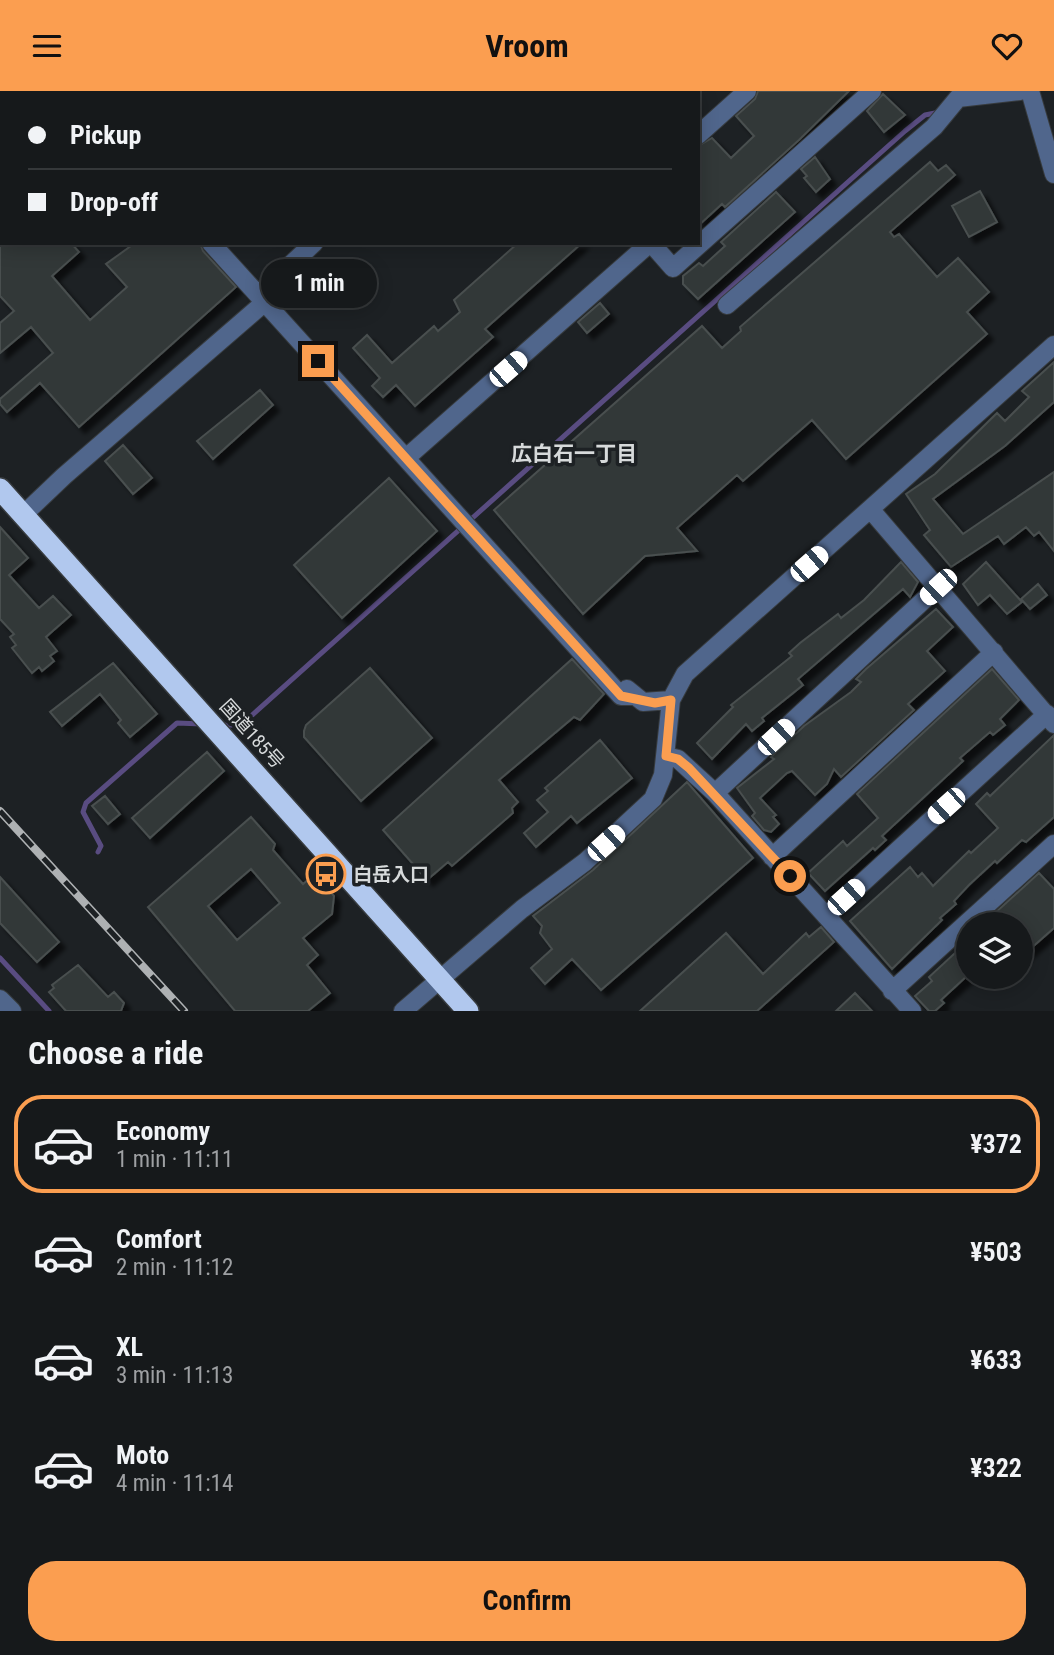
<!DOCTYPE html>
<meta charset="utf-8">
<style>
:root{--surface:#16191b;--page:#232628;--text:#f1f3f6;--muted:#9ea0a3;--line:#35383a;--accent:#fb9e50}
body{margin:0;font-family:"Roboto Condensed","Noto Sans JP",sans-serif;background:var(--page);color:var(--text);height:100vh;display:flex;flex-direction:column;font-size:26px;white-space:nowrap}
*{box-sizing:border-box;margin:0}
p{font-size:23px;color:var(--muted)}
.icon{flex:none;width:38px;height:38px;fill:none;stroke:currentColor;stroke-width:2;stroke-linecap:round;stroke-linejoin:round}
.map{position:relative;height:920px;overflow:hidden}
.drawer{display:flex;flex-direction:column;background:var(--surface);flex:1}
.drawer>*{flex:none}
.hud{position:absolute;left:0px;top:0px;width:700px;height:154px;box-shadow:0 4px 18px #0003,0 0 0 2px var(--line);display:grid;align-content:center;height:154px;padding:0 28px;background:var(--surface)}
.buttons{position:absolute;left:956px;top:821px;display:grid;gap:14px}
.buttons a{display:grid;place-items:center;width:77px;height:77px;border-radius:50%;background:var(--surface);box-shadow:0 4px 18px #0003,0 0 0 2px var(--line);font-size:35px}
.end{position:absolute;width:32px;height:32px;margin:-16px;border:9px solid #fb9e50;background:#111;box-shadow:0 0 0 4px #111}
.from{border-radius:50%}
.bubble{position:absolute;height:49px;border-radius:24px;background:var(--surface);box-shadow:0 4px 18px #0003,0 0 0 2px var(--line);font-size:23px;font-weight:700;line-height:49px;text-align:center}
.car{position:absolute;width:21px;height:42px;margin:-21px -10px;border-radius:9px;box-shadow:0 0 5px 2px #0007;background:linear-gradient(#fff 24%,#345 0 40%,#fff 0 76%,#345 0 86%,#fff 0)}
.hud b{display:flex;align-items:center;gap:24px;height:66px;font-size:26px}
.hud b+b{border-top:2px solid var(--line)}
.hud i{width:18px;height:18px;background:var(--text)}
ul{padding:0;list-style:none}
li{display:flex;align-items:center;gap:21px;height:98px;margin:0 14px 10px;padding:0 14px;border:4px solid transparent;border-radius:28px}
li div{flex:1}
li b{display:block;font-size:26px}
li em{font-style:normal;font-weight:700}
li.active{border-color:var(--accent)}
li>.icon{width:63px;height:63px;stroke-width:1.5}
h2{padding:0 28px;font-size:32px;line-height:84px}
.action{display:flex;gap:14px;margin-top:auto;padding:14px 28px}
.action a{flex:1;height:80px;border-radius:28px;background:var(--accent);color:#111;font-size:28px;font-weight:700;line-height:80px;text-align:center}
header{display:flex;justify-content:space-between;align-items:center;height:91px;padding:0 28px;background:var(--accent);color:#111;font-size:32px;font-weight:700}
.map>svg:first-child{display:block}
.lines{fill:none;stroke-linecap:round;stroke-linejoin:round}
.stream{stroke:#594c81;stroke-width:5}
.building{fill:#333939;stroke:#494f4f;stroke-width:2;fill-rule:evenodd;filter:url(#shadow)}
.minor-casing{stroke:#373b3e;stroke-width:20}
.highway-casing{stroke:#373b3e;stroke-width:24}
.minor{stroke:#50668c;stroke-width:18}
.highway{stroke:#b1c8ee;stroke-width:21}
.rail-casing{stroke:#aeb1b3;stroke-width:8}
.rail{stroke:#1d2124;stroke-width:5;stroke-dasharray:16;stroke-linecap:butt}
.route{stroke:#fb9e50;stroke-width:9}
.labels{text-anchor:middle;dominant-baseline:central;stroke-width:7;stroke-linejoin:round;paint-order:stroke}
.street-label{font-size:19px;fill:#d7dadb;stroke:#1d2124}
.poi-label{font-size:19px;font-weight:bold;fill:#d7dadb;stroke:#1d2124;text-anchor:start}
.neighbourhood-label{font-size:21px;font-weight:bold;fill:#d7dadb;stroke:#1d2124}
</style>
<header><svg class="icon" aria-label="menu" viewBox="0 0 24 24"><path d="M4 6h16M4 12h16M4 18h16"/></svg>Vroom<svg class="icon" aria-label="heart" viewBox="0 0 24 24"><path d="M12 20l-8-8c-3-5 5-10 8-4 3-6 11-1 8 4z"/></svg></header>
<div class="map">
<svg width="1054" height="920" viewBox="0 0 1054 920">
<defs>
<filter id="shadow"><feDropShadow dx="6" dy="6" stdDeviation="2" flood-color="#0009"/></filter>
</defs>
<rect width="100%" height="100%" fill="#1d2124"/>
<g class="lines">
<!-- stream -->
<path class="stream" d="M 219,634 L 241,634 L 905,40 L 925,24 L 935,22
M 98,761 L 101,755 L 83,721 L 86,712 L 177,632 L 202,633
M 0,867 L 49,920"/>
</g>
<!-- building -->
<path class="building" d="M 758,0 L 849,0 L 799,49 L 725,116 L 722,113 L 698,135 L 698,55 L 712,47 L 731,67 L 754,45 L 736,25 L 755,8 Z
M 883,3 L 905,24 L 884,41 L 867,20 Z
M 815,66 L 830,88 L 816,101 L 804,87 L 807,85 L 801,78 Z
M 930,71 L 938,80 L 946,74 L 955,84 L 890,141 L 894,146 L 899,143 L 937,186 L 958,167 L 989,201 L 967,221 L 987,243 L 846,368 L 812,329 L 743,390 L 737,384 L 677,437 L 697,460 L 645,465 L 583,523 L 494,419 L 702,235 L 722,257 L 741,240 L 740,236 Z
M 980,100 L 997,131 L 969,146 L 952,115 Z
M 776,101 L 795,121 L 698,208 L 683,193 L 683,185 L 699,172 L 703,175 L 725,155 L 721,151 Z
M 0,152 L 71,152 L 79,161 L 52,185 L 90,229 L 127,196 L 106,173 L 135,152 L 200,152 L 203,160 L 236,196 L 79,336 L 40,292 L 7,321 L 0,313 L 0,308 L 53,262 L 31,236 L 0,262 L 0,232 L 14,220 L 0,205 Z
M 518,152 L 582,152 L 485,238 L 493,246 L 415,315 L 396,294 L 383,306 L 372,295 L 380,287 L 353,257 L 367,244 L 392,272 L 434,235 L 438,240 L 460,221 L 454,209 Z
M 600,212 L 609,223 L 587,242 L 578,231 Z
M 1054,271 L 1054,311 L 1005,355 L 933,408 L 963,443 L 1054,381 L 1054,460 L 1039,441 L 1034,445 L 1026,436 L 1004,453 L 998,445 L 951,476 L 924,444 L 930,439 L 906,403 L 935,383 L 997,322 L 1005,330 L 1029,306 L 1022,300 Z
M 260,299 L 273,314 L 213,368 L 197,350 Z
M 123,354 L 152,387 L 133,403 L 105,370 Z
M 389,387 L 437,440 L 342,527 L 294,474 Z
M 0,436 L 28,467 L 9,484 L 39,517 L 53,505 L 71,524 L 46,546 L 57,560 L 50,565 L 54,570 L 42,580 L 39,576 L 32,582 L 12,557 L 16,554 L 10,546 L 14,543 L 0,528 Z
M 901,471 L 918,491 L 910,506 L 903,498 L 798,588 L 803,594 L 762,627 L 764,630 L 752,640 L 746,633 L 712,668 L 697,652 L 733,616 L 731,614 L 792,565 L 789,562 L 800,552 L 838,523 L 841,527 L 864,509 Z
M 986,471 L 1022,511 L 1007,523 L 990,504 L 978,514 L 963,493 Z
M 1038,493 L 1047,504 L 1030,518 L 1021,508 Z
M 936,518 L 953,536 L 927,560 L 945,580 L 908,613 L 914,619 L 841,686 L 834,678 L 827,693 L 815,704 L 792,680 L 787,682 L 760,707 L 776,724 L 773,726 L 779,733 L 771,741 L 764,739 L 752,725 L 755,722 L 737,697 L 774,668 L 771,666 L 804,635 L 851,601 L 861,591 L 856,588 L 866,578 Z
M 572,568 L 604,603 L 580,629 L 574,626 L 499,689 L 518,711 L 512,717 L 513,722 L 452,775 L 448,771 L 427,789 L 383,739 Z
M 113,572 L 157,623 L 130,646 L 118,632 L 121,629 L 100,603 L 62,635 L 50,621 Z
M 370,577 L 432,647 L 361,710 L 304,646 L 304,640 L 306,634 Z
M 992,578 L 1019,609 L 1000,628 L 1005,634 L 993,644 L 990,641 L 960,667 L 963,670 L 882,745 L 886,749 L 875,759 L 873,757 L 825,800 L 808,782 L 843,750 L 847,755 L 878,727 L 857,703 Z
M 1054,644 L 1054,726 L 1026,751 L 1022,749 L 997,772 L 995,770 L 969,794 L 954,810 L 956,813 L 940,827 L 942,829 L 892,878 L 850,830 L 910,776 L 918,786 L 922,782 L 933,795 L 969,760 L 971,762 L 998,737 L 976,713 L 987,702 L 990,705 Z
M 600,649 L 632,687 L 577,732 L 571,725 L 536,756 L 524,742 L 548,721 L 537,709 L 548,700 L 545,697 Z
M 207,661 L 224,680 L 150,747 L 132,727 Z
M 687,691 L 753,767 L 601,899 L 572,868 L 545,893 L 531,877 L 552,858 L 540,842 L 542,835 L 533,825 L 593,779 Z
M 105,705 L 120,723 L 108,733 L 92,715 Z
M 251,726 L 275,753 L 273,759 L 303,793 L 309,788 L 312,793 L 319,787 L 334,805 L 332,823 L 303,847 L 318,864 L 307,874 L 330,902 L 308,920 L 235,920 L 148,816 ZM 251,778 L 280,812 L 237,849 L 208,815 Z
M 1039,782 L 1054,798 L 1054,837 L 1020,867 L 1020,833 L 983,833 Z
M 0,786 L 59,851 L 37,871 L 0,832 Z
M 821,836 L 834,851 L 757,920 L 640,920 L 726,842 L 763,883 L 806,842 L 809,846 Z
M 968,850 L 968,884 L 941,909 L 944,912 L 935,920 L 929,920 L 915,905 L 932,890 L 929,886 Z
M 78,874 L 108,906 L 114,901 L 124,912 L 121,920 L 66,920 L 49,901 L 54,897 L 52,894 Z
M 855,902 L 872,920 L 836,920 Z"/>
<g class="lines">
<defs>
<path id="minor" d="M 73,0 L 74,2
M 1030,0 L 1054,83
M 698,44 L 747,0
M 211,152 L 621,605 L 633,605
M 651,152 L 673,177 L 872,0
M 258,204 L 314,152
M 727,214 L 934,36 L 958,7 L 1020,0
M 406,367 L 650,152
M 871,419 L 1054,633
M 23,424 L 64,385 L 265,211
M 627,598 L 643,611 L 671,609
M 666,665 L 678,668 L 715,702 L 912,920
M 715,702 L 938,496
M 772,766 L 994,561
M 826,825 L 1047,623
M 892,900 L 1054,753
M 0,908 L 12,920
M 403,920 L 522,818 L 585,771 L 653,708 L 663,684 L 671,609 L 685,583 L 1054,254"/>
<path id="highway" d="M 0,398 L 468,920"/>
</defs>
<!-- minor casing -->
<use href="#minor" class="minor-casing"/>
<!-- highway casing -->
<use href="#highway" class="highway-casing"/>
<!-- minor -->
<use href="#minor" class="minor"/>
<!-- highway -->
<use href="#highway" class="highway"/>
<defs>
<path id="rail" d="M 0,720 L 184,920"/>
</defs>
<!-- rail casing -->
<use href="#rail" class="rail-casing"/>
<!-- rail -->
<use href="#rail" class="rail"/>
</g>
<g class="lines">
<!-- route -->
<path class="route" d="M 318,270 L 621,605 L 655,612 L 671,609 L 666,665 L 678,668 L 689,677 L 790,785"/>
</g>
<!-- icons -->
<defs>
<symbol id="bus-ring" viewBox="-11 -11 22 22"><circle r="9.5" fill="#1d2124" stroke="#fb9e50" stroke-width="1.5"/><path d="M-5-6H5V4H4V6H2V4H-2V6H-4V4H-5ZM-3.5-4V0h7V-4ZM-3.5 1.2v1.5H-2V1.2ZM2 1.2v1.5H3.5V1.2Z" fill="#fb9e50"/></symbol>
</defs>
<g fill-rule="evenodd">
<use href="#bus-ring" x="304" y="761" width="44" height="44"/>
</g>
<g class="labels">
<!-- street labels -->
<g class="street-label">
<text transform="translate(252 643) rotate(48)">国道185号</text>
</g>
<!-- poi labels -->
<g class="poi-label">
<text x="353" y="783">白岳入口</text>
</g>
<!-- neighbourhood labels -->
<g class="neighbourhood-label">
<text x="574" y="363">広白石一丁目</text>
</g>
</g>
</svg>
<div class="buttons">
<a><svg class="icon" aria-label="layers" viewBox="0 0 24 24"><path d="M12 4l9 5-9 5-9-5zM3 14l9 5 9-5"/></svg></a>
</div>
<i class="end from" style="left:790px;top:785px"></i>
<i class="end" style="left:318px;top:270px"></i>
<div class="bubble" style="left:261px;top:168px;width:116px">1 min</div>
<i class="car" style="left:508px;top:278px;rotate:49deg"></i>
<i class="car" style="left:809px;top:473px;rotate:49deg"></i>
<i class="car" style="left:938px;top:496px;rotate:227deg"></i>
<i class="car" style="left:776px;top:646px;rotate:47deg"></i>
<i class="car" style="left:946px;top:715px;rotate:228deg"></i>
<i class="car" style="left:606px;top:752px;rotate:48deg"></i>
<i class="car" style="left:846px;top:806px;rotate:48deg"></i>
<div class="hud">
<b><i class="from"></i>Pickup</b>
<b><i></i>Drop-off</b>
</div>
</div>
<section class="drawer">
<h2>Choose a ride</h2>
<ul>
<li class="active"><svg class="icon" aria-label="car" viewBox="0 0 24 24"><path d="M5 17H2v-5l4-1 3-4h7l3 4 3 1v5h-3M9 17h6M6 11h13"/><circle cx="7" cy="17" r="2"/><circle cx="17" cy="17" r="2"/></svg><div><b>Economy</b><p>1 min · 11:11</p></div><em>¥372</em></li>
<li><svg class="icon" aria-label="car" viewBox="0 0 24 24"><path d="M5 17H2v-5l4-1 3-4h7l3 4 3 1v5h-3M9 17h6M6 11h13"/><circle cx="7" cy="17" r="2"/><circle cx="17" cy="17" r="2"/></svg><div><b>Comfort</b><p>2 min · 11:12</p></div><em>¥503</em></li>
<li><svg class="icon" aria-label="car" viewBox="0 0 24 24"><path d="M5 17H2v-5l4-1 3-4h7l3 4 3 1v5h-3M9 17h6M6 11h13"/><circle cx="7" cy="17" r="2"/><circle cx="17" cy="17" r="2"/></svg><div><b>XL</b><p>3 min · 11:13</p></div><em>¥633</em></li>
<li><svg class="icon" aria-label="car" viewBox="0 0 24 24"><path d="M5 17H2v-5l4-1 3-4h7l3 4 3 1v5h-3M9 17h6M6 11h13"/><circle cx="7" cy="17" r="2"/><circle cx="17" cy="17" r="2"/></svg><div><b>Moto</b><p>4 min · 11:14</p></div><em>¥322</em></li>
</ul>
<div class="action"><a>Confirm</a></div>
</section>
